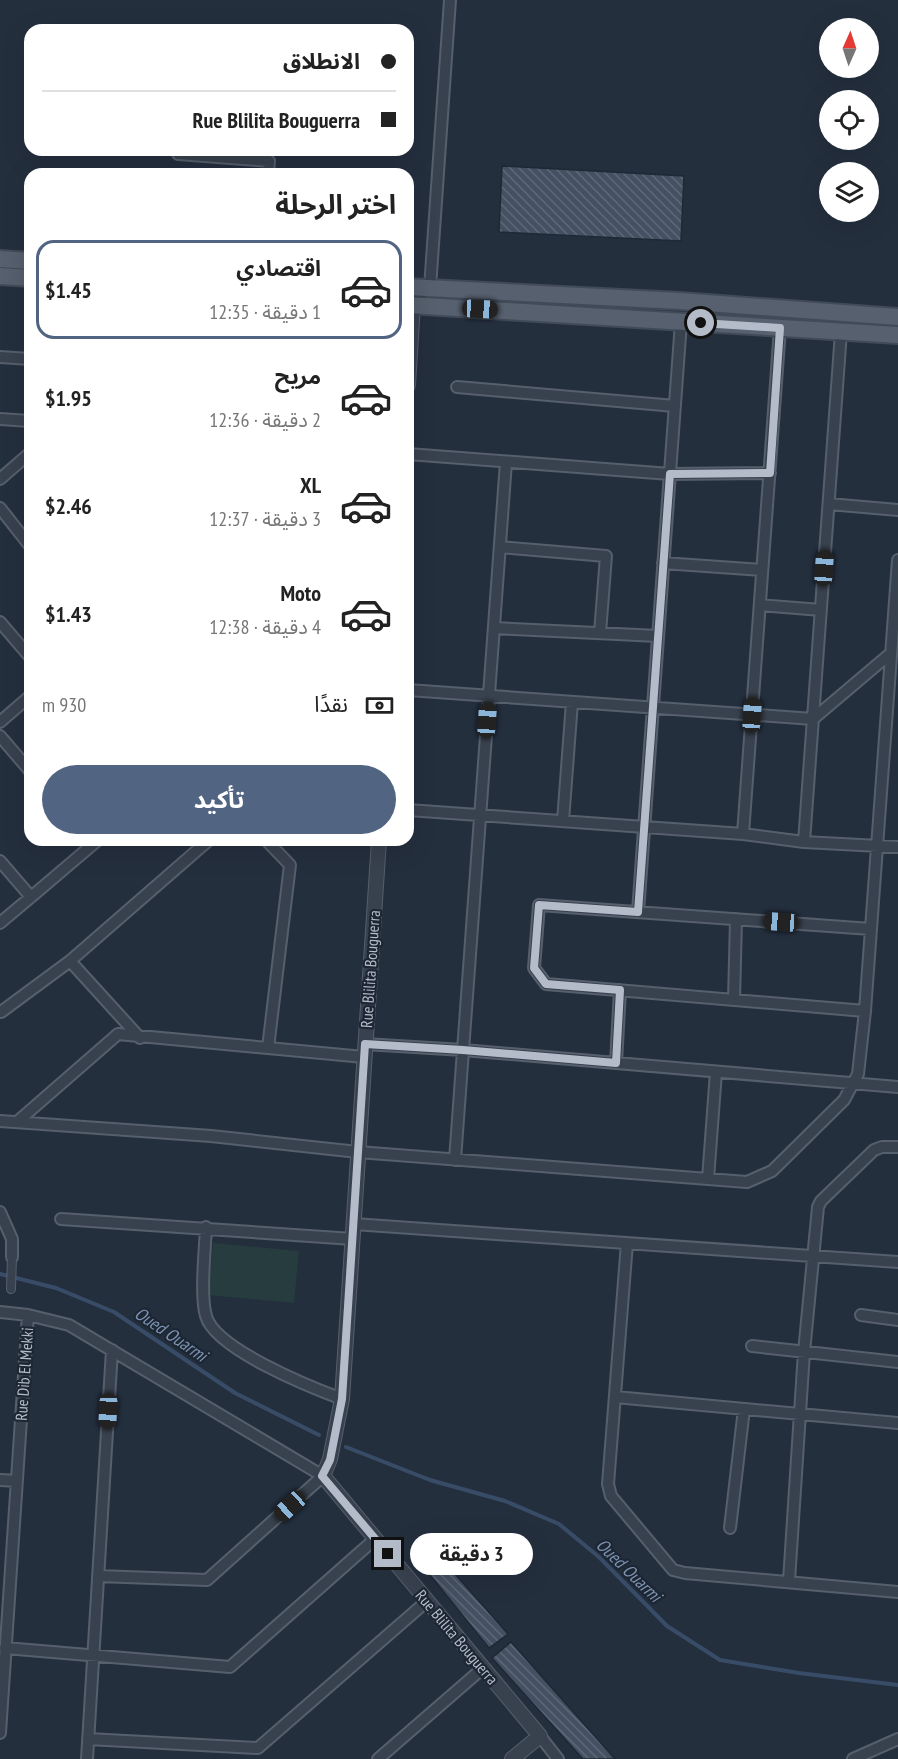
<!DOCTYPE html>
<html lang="ar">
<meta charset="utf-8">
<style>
:root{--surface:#fff;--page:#f6f6f6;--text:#222;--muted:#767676;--line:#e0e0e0;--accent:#516482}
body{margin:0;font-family:"PT Sans Narrow","Noto Sans Arabic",sans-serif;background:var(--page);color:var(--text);direction:rtl;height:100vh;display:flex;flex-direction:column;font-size:22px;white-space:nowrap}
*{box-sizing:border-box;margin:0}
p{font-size:20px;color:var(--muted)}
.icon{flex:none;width:33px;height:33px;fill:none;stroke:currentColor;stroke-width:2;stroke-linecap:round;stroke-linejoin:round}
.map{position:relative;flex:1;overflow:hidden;direction:ltr}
.drawer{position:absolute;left:24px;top:168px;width:390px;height:678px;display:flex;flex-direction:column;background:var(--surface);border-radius:18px;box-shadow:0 6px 24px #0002;direction:rtl}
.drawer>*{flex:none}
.hud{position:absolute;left:24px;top:24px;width:390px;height:132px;border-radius:18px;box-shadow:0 6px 24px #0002;direction:rtl;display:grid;align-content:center;height:132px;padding:0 18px;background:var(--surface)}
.needle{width:39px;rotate:3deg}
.controls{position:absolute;left:819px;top:18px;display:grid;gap:12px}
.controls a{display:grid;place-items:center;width:60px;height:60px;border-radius:50%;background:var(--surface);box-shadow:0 6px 24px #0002;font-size:30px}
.end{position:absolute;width:27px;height:27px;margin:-14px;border:8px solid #b4bcc9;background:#111;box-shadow:0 0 0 3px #111}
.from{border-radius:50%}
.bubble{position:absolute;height:42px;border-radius:21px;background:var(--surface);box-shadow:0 6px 24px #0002;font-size:20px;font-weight:700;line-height:42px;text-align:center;direction:rtl}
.car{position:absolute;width:18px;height:36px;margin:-18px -9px;border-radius:8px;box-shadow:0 0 4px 2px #0007;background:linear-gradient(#222 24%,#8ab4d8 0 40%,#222 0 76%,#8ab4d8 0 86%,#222 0)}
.hud b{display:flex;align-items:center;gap:21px;height:57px;font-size:22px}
.hud b+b{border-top:2px solid var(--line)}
.hud i{width:15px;height:15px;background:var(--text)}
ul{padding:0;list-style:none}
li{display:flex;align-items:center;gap:18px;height:99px;margin:0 12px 9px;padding:0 6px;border:3px solid transparent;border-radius:18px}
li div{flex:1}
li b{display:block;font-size:22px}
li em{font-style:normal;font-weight:700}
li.active{border-color:var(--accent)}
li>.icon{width:54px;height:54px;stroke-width:1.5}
h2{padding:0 18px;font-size:27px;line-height:72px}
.pay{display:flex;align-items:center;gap:15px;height:66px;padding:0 18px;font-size:22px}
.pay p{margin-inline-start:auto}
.cta{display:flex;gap:12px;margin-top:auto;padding:12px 18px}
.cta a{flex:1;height:69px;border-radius:36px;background:var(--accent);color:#fff;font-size:24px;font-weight:700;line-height:69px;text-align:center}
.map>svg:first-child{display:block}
.green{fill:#263c3f}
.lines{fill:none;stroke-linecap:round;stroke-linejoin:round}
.stream{stroke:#394c67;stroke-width:4}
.building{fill:url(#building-back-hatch);stroke:#1f2835;stroke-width:1.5}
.pedestrian-casing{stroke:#565f6c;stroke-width:10}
.minor-casing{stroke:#565f6c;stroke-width:14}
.tertiary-casing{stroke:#565f6c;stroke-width:16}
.primary-casing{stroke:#414a57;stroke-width:20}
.pedestrian{stroke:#38414e;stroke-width:8}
.minor{stroke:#38414e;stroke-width:10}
.tertiary{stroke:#38414e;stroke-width:14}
.primary{stroke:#56606e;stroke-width:16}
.route{stroke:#b4bcc9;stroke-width:8}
.labels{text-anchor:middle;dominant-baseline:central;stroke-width:4.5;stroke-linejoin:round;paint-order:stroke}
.street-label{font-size:16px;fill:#b4bcc9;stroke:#1d2633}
.water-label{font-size:18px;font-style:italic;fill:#7c92b1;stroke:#1d2633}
</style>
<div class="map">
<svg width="898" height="1759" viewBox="0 0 898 1759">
<defs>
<pattern id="building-back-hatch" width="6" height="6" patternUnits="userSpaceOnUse" patternTransform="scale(1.5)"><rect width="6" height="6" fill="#455162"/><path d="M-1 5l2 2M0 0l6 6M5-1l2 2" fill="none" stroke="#5d6877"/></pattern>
</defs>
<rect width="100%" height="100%" fill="#242f3e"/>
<!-- green -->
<path class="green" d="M 213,1243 L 299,1251 L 294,1303 L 208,1295 Z"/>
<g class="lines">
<!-- stream -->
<path class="stream" d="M 0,1274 L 56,1288 L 114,1312 L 235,1393 L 319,1435
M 346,1447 L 430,1480 L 505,1501 L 559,1524 L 599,1557 L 667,1626 L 720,1660 L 799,1673 L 898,1685"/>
</g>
<!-- building -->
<path class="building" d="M 502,166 L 684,176 L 681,241 L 499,232 Z
M 459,1541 L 455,1574 L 508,1634 L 489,1648 L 426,1570 L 433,1552 Z
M 511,1642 L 615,1759 L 583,1759 L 492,1658 Z"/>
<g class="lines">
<defs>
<path id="pedestrian" d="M 11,1289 L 12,1257"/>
<path id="minor" d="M 178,154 L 269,161 L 268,174
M 430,288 L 450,0
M 0,357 L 30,359
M 457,387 L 675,406
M 0,419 L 30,421
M 408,454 L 670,474 L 770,473
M 0,479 L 30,453
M 829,504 L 898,510
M 0,508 L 30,546
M 500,547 L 606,556 L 600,633
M 663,563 L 762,570
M 760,605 L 821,610
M 0,622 L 30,657
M 494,628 L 658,636
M 408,690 L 813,719 L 891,653
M 0,722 L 30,696
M 0,736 L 30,771
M 408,810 L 743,834 L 804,842 L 841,332
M 563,821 L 572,702
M 743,834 L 780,328
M 266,840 L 290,865 L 268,1048 L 364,1057
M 804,842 L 898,847
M 0,861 L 31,897 L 98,840
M 638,912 L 681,322
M 0,923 L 31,897
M 70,961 L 140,1038
M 734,1000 L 736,919
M 865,1011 L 546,984 L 534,968 L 539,905 L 871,929
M 1,1012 L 70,961 L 209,840
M 365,1044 L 463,1050 L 898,1087
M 616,1063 L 620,990
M 0,1121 L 211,1136 L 358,1152 L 747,1182 L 772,1171 L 844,1100 L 858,1074 L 865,1011 L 898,560
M 17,1122 L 118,1034 L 268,1048
M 455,1160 L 506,462
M 708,1179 L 716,1072
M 0,1212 L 12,1239 L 12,1257
M 61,1219 L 353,1239
M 354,1224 L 898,1262
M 206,1227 C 205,1250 200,1296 206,1316 C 215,1349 310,1387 342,1399
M 627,1243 L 608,1484 L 611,1496 L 673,1570 L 685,1573 L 898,1592
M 0,1312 L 28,1315
M 861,1315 L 898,1320
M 752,1346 L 898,1362
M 615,1397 L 898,1423
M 0,1480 L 17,1481
M 730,1528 L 744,1409
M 789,1581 L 804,1352 L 818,1207 L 821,1201 L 874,1150 L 882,1147 L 898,1147
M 5,1648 L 230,1667 L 375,1539
M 0,1733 L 28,1315 L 69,1325 L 323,1476 L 207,1580 L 98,1576
M 540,1736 L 558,1759
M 88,1739 L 258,1748 L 427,1601
M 87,1759 L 112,1350
M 378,1759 L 483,1668
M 853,1759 L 898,1739"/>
<path id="tertiary" d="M 408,385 L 413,305 L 419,299
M 379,840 L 342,1399 L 330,1459 L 323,1476 L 540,1736 L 512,1759"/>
<path id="primary" d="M 0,259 L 30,261
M 0,276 L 30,278
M 408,287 L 680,301 L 898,317
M 408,305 L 898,335"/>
</defs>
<!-- pedestrian casing -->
<use href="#pedestrian" class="pedestrian-casing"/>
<!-- minor casing -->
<use href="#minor" class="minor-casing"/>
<!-- tertiary casing -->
<use href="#tertiary" class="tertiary-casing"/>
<!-- primary casing -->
<use href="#primary" class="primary-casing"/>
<!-- pedestrian -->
<use href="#pedestrian" class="pedestrian"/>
<!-- minor -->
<use href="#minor" class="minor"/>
<!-- tertiary -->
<use href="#tertiary" class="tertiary"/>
<!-- primary -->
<use href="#primary" class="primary"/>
</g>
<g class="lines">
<!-- route -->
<path class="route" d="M 388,1554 L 322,1476 L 330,1460 L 342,1399 L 365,1044 L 463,1050 L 616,1063 L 620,990 L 546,984 L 534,968 L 539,905 L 638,912 L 670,474 L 770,473 L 780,328 L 701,323"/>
</g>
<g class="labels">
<!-- street labels -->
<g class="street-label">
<text transform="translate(370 969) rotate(-86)">Rue Blilita Bouguerra</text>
<text transform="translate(24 1374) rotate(-86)">Rue Dib El Mekki</text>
<text transform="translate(457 1637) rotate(50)">Rue Blilita Bouguerra</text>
</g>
<!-- water labels -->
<g class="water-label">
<text transform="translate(171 1334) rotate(34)">Oued Ouarmi</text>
<text transform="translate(629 1570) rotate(44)">Oued Ouarmi</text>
</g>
</g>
</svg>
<div class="controls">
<a><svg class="needle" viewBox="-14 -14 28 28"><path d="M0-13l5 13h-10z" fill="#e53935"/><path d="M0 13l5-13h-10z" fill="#767676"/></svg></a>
<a><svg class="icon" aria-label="locate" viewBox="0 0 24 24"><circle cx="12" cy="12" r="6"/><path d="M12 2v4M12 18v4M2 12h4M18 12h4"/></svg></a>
<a><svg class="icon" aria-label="layers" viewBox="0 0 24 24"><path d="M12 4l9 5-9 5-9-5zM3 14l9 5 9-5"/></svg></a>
</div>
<i class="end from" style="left:701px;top:323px"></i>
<i class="end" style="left:388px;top:1554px"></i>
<div class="bubble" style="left:410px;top:1533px;width:123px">3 دقيقة</div>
<i class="car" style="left:480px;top:309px;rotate:93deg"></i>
<i class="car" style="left:824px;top:568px;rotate:4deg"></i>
<i class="car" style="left:752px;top:715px;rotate:4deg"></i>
<i class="car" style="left:487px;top:720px;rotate:4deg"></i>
<i class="car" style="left:781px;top:922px;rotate:274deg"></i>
<i class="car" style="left:108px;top:1411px;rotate:183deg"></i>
<i class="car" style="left:290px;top:1506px;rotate:228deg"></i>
<div class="hud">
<b><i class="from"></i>الانطلاق</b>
<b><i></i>Rue Blilita Bouguerra</b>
</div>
<section class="drawer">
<h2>اختر الرحلة</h2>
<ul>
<li class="active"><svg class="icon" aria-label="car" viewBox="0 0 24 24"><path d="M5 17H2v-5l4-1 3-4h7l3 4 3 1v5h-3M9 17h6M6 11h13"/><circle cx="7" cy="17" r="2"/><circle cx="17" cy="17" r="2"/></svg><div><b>اقتصادي</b><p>1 دقيقة · 12:35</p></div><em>$1.45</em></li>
<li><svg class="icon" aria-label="car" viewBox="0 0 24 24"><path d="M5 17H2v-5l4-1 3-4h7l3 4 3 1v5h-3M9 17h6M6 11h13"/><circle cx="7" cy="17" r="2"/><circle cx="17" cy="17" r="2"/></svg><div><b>مريح</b><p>2 دقيقة · 12:36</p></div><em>$1.95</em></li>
<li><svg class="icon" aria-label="car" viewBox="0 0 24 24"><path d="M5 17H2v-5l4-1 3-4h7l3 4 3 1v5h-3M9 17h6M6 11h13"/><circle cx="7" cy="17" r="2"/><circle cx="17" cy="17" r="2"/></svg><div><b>XL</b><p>3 دقيقة · 12:37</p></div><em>$2.46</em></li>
<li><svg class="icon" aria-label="car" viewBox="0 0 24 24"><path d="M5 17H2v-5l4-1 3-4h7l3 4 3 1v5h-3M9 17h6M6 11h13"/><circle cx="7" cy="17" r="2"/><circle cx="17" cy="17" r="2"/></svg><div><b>Moto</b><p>4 دقيقة · 12:38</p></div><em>$1.43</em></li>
</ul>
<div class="pay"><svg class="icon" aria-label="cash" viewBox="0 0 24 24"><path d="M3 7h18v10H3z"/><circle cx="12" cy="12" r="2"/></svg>نقدًا<p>930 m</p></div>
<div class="cta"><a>تأكيد</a></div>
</section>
</div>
